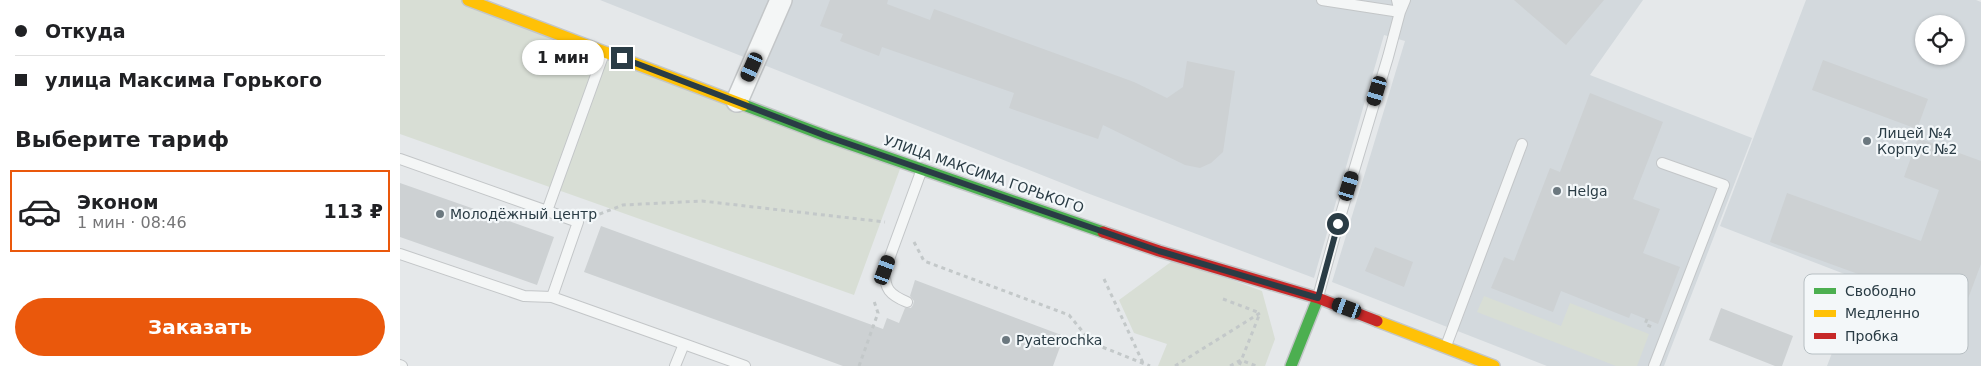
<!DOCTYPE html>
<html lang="ru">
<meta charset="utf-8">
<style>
:root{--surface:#fff;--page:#f6f6f6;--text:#202124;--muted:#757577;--line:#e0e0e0;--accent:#ea580c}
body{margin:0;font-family:"DejaVu Sans",sans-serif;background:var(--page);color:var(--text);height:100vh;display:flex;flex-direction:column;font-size:19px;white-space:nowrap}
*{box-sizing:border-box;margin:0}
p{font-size:16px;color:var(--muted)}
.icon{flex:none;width:28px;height:28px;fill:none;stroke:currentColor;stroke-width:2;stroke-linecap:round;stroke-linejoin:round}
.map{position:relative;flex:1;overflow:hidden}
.drawer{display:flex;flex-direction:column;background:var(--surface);width:400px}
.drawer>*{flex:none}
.top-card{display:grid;align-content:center;height:110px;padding:0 15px;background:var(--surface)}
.fabs{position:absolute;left:1515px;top:15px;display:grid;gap:10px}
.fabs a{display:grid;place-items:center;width:50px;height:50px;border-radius:50%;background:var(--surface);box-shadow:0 1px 4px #0004;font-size:25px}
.end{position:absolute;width:22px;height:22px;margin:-11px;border:6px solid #2a3c45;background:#fff;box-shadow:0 0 0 2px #fff}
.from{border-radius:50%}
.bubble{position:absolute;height:35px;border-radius:18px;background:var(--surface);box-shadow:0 1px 4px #0004;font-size:16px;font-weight:600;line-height:35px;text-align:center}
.car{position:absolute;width:15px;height:30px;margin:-15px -8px;border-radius:6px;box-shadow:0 0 4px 1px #0007;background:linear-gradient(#222 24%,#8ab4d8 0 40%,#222 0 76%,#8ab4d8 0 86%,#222 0)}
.top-card b{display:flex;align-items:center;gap:18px;height:48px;font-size:19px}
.top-card b+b{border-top:1px solid var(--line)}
.top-card i{width:12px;height:12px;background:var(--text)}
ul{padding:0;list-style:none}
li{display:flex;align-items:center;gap:15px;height:82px;margin:0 10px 8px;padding:0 5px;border:2px solid transparent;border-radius:0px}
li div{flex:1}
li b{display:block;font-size:19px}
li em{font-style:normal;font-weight:600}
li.selected{border-color:var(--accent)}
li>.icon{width:45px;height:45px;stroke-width:1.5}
h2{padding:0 15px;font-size:22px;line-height:60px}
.button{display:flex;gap:10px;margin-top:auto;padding:10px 15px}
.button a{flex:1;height:58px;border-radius:30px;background:var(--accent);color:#fff;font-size:20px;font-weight:600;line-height:58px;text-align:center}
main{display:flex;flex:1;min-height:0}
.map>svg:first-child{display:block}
.built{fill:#d3d9dd;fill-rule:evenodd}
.green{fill:#d8ded5}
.building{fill:#cdd1d3}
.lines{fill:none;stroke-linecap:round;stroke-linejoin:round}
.lane-casing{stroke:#c3c6c8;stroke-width:12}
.street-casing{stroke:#c3c6c8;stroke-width:24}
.fast-casing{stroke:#c3c6c8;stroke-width:14}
.slow-casing{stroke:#c3c6c8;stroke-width:14}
.jam-casing{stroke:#c3c6c8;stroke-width:14}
.path{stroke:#c3c8c9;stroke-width:3;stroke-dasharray:4 4;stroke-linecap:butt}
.lane{stroke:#f4f6f6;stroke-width:10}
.street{stroke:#f4f6f6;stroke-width:21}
.fast{stroke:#4caf50;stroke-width:11}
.slow{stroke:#ffc107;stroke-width:11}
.jam{stroke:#c62828;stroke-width:11}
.route{stroke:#2a3c45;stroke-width:6}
.poi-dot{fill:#6b787f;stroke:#f3f7f9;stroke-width:2}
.labels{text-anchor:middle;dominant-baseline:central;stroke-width:4.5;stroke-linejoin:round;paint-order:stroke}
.poi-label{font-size:14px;fill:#2a3c45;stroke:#f3f7f9;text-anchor:start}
.street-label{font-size:14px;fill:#2a3c45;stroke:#f3f7f9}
.key{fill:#f3f7f9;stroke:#b7bfc3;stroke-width:1}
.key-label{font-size:14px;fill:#2a3c45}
</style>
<main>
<section class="drawer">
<div class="top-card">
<b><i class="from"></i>Откуда</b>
<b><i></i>улица Максима Горького</b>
</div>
<h2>Выберите тариф</h2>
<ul>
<li class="selected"><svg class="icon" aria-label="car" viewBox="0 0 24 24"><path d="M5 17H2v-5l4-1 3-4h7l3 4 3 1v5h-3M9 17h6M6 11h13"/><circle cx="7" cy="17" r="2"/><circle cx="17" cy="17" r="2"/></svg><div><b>Эконом</b><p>1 мин · 08:46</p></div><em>113 ₽</em></li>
</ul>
<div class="button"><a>Заказать</a></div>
</section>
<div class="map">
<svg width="1581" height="366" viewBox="0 0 1581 366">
<rect width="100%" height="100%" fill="#e5e8ea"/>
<!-- built -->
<path class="built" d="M 200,0 L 1243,0 L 1190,75 L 1352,138 L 1264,366 L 1147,366 L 932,282 L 1005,41 L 984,35 L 914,278 L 687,193 Z
M 1406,0 L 1576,0 L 1581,2 L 1581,366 L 1427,366 L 1460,280 L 1320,226 ZM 1524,24 L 1556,24 L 1556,56 L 1524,56 Z"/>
<!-- green -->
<path class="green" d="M 0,0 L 75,0 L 504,158 L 454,295 L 0,134 Z
M 775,259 L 862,291 L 875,339 L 865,366 L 758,366 L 767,344 L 734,333 L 719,300 Z
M 1084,296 L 1161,326 L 1170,303 L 1249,334 L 1237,366 L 1216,366 L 1077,312 Z"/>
<!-- building -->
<path class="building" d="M 430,0 L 488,0 L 487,4 L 530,20 L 534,9 L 734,82 L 767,98 L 783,87 L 787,61 L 835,71 L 823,152 L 811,163 L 800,168 L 785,165 L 703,125 L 698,139 L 609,108 L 614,93 L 482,47 L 479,56 L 440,41 L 443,34 L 420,26 Z
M 1114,0 L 1204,0 L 1166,45 Z
M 1423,60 L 1528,99 L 1517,129 L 1412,90 Z
M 1190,93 L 1263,122 L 1233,199 L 1260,209 L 1243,253 L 1280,267 L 1258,324 L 1231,313 L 1229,318 L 1161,291 L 1153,312 L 1091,288 L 1104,257 L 1114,261 L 1150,168 L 1160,172 Z
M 1518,138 L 1581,161 L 1581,264 L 1563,312 L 1370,242 L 1387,193 L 1521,241 L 1539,190 L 1504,177 Z
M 0,183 L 154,237 L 137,285 L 0,237 Z
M 201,226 L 483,329 L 487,318 L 499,323 L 505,308 L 511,308 L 513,305 L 514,301 L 510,296 L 515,280 L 664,336 L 653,366 L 443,366 L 184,272 Z
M 975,247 L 1013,262 L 1004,287 L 965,271 Z
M 1321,308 L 1393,336 L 1382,366 L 1375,366 L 1309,340 Z"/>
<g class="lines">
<defs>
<path id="lane" d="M 922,0 L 1000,12 L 1005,0
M 0,159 L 147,211
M 0,254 L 124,296 L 152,297 L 284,344 L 275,366
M 152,297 L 178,222 L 147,211 L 204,53
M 918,297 L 938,224 L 988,57 L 1000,12 L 997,0
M 507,302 C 490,295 484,289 485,270 L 522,169
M 284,344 L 345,366
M 1046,346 L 1122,144
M 0,365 L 2,366
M 1254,366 L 1324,185 L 1262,163"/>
<path id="street" d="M 337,101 L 381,0"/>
<path id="fast" d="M 344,105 L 426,136 L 703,232
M 891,366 L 918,298"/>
<path id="slow" d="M 68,0 L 344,105
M 977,321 L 1094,366"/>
<path id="jam" d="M 703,232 L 759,251 L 918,298 L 977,321"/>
</defs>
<!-- lane casing -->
<use href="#lane" class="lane-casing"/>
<!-- street casing -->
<use href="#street" class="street-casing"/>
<!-- fast casing -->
<use href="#fast" class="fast-casing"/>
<!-- slow casing -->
<use href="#slow" class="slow-casing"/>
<!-- jam casing -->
<use href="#jam" class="jam-casing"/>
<!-- path -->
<path class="path" d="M 192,217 L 223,205 L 302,201 L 485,222
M 514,242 L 524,261 L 669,315 L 692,343 L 750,366
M 704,279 L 743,363
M 823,299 L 860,313
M 1247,319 L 1245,324 L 1252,327
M 459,366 L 478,313 L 474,301
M 775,366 L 860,313 L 839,366
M 830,366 L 841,360 L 856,366"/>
<!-- lane -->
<use href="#lane" class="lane"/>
<!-- street -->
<use href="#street" class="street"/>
<!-- fast -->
<use href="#fast" class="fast"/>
<!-- slow -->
<use href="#slow" class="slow"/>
<!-- jam -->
<use href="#jam" class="jam"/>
</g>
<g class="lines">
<!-- route -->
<path class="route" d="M 222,58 L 426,136 L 759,251 L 918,298 L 938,224"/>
</g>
<!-- markers -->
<g class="poi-dot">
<circle cx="1467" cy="141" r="5"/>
<circle cx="1157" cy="191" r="5"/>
<circle cx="40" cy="214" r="5"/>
<circle cx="606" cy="340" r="5"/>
</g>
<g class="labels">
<!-- poi labels -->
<g class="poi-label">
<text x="1477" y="133">Лицей №4<tspan x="1477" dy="16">Корпус №2</tspan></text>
<text x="1167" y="191">Helga</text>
<text x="50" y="214">Молодёжный центр</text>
<text x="616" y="340">Pyaterochka</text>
</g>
<!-- street labels -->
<g class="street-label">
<text transform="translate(584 174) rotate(19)">УЛИЦА МАКСИМА ГОРЬКОГО</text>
</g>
</g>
<!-- legend -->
<rect x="1404" y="274" width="164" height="80" rx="8" class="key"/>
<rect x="1414" y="288" width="22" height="6" fill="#4caf50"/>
<rect x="1414" y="310" width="22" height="7" fill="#ffc107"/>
<rect x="1414" y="333" width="22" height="6" fill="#c62828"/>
<g class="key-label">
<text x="1445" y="296">Свободно</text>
<text x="1445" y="318">Медленно</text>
<text x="1445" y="341">Пробка</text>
</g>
</svg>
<div class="fabs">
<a><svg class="icon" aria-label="locate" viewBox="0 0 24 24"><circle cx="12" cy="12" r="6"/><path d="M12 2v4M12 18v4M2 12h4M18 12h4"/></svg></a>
</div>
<i class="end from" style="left:938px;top:224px"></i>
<i class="end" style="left:222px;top:58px"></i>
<div class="bubble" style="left:122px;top:40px;width:82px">1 мин</div>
<i class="car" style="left:352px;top:67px;rotate:204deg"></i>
<i class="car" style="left:977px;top:91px;rotate:197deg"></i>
<i class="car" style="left:949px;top:186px;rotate:17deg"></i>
<i class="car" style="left:485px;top:270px;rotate:20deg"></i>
<i class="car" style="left:947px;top:308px;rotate:290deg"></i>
</div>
</main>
